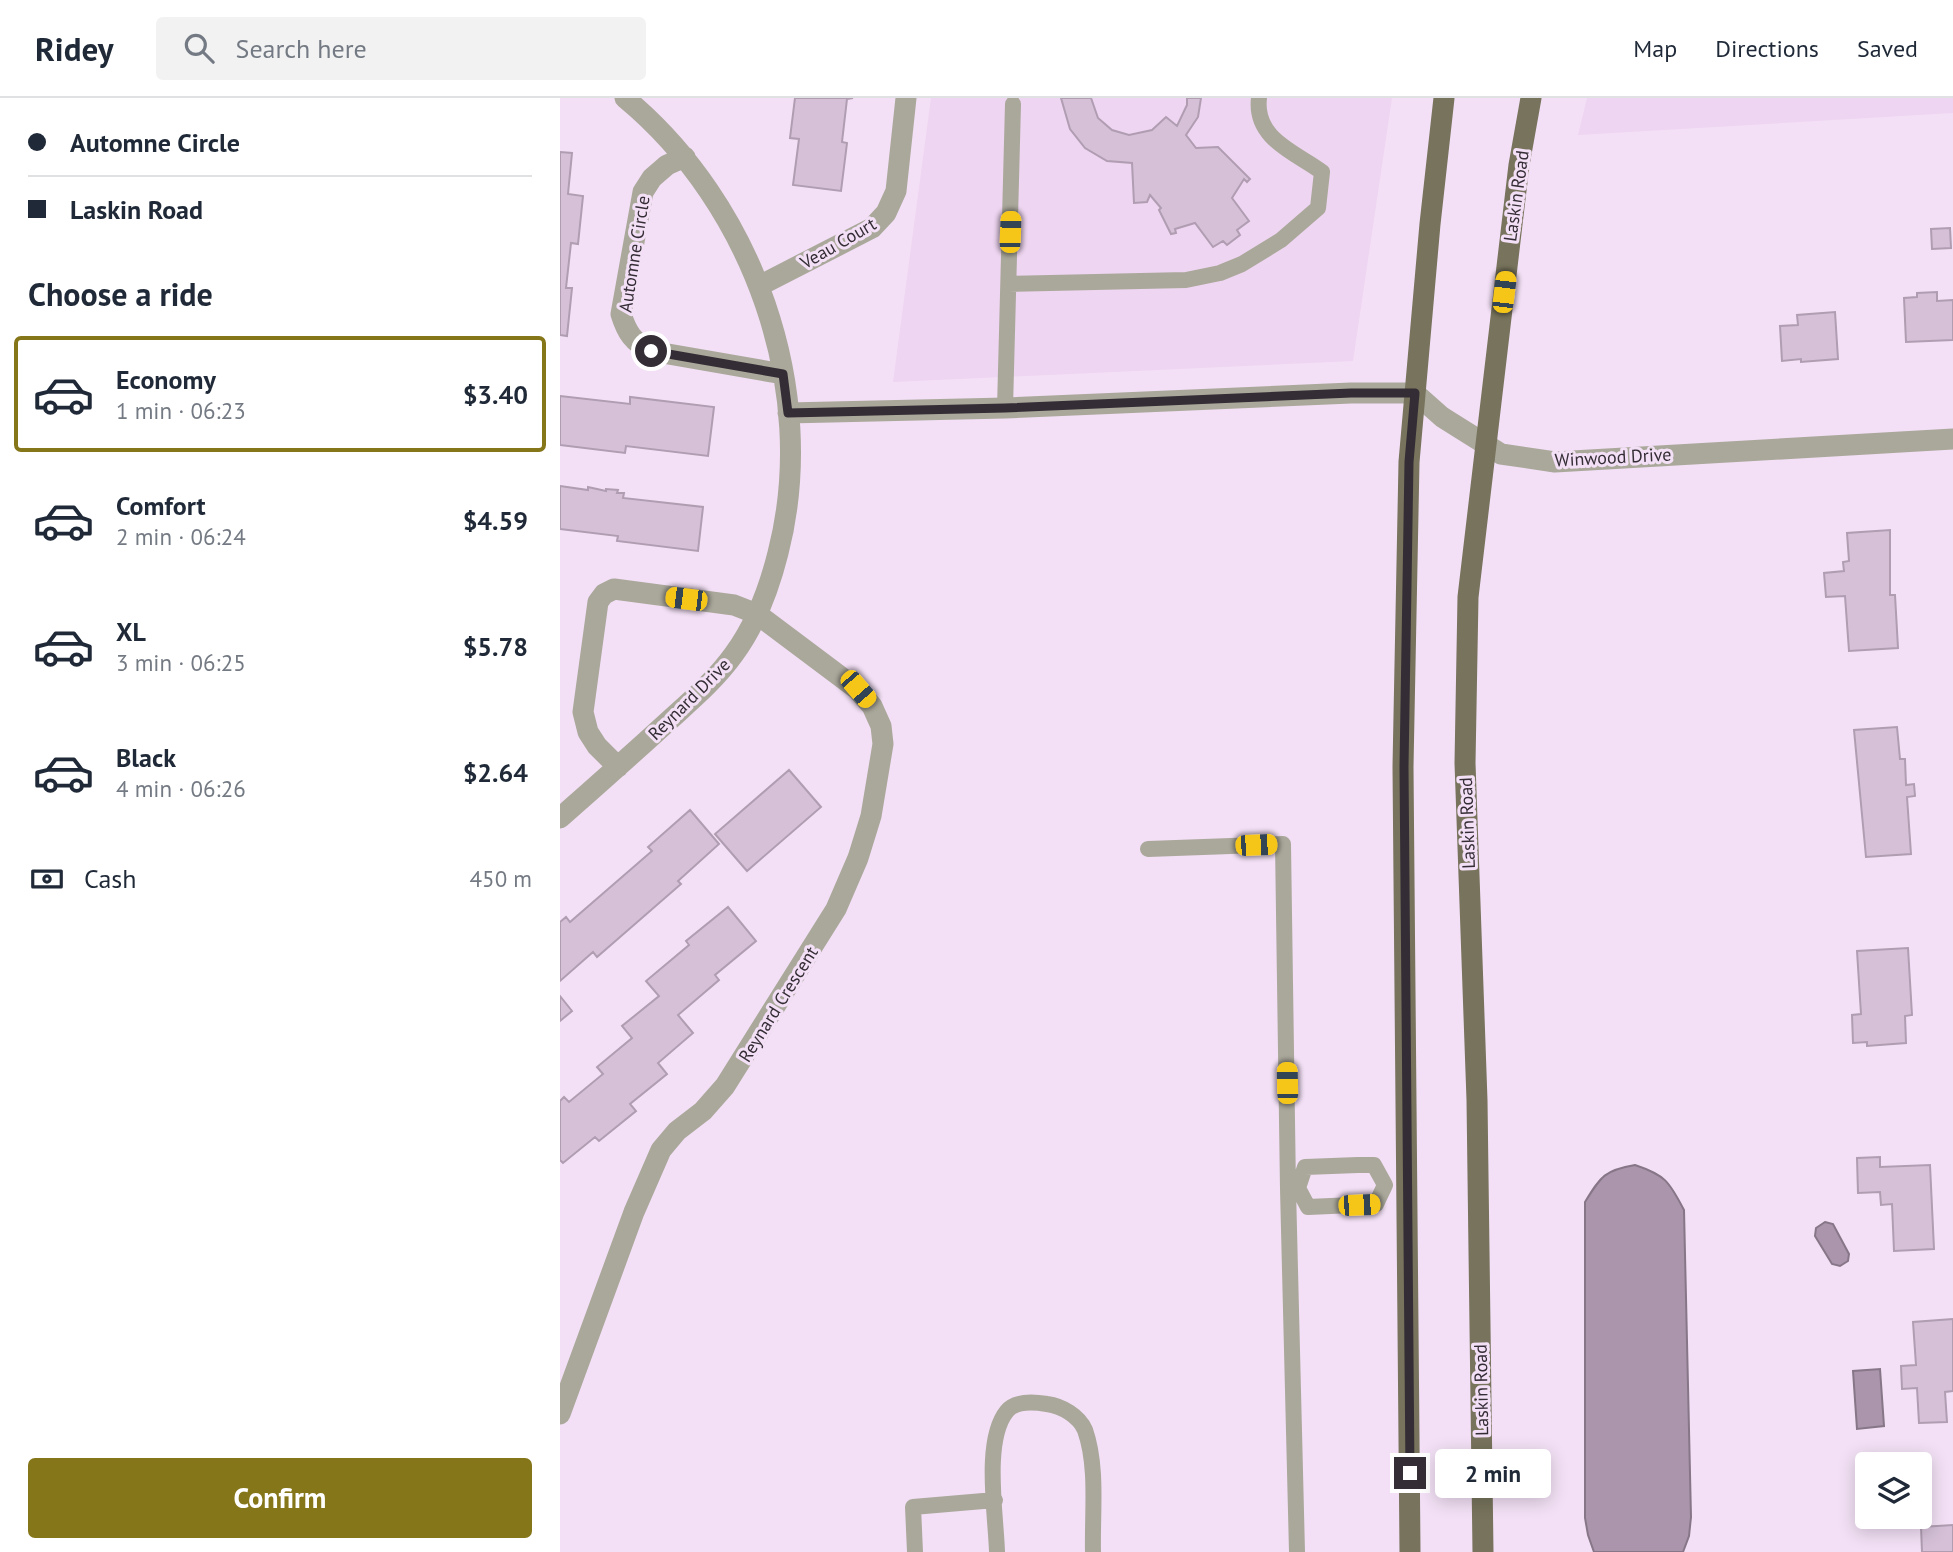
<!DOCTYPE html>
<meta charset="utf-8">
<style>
:root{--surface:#fff;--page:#f2f2f3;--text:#1f2937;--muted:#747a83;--line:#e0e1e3;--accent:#86761a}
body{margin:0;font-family:"PT Sans",sans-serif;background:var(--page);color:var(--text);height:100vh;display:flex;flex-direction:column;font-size:26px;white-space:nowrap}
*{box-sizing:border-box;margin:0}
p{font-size:23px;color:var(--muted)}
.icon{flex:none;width:38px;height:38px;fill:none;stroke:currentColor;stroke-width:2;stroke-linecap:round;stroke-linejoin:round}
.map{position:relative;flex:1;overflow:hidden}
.panel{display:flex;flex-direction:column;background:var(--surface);width:560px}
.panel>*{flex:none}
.hud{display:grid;align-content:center;height:154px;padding:0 28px;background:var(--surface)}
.tools{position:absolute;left:1295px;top:1354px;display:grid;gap:14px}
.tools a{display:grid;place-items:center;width:77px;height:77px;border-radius:7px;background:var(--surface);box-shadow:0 4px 18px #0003;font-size:35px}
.end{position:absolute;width:32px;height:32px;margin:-16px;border:9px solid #342d35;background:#fff;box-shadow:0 0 0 4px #fff}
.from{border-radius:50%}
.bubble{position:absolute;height:49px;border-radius:7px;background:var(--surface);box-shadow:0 4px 18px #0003;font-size:23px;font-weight:700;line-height:49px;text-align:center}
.car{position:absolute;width:21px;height:42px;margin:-21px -10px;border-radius:9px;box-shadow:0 0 5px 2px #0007;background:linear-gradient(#f5c518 24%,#345 0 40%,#f5c518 0 76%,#345 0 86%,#f5c518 0)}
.hud b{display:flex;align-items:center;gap:24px;height:66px;font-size:26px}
.hud b+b{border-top:2px solid var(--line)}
.hud i{width:18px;height:18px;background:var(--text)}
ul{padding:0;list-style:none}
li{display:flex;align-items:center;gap:21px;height:116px;margin:0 14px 10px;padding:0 14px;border:4px solid transparent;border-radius:7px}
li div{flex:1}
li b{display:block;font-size:26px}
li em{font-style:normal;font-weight:700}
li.on{border-color:var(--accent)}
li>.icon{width:63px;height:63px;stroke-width:1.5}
h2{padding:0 28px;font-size:32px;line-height:84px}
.pay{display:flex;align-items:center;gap:18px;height:77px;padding:0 28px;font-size:26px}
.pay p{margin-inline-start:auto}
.primary-button{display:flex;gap:14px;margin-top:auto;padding:14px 28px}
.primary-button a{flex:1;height:80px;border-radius:7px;background:var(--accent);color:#fff;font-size:28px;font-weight:700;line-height:80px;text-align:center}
header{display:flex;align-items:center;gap:42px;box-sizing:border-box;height:98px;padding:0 35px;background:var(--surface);border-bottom:2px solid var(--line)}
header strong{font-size:33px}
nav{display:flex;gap:38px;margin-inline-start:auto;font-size:24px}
.search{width:490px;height:63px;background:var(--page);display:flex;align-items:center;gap:18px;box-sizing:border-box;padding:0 24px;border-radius:7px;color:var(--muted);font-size:26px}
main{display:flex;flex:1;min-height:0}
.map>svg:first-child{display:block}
.built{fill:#eed5f1}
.water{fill:#aa95ac;stroke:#877688;stroke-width:2}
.building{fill:#d5c0d8;stroke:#b09db2;stroke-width:2}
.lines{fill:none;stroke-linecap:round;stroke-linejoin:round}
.lane{stroke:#aaa89b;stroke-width:16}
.street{stroke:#aaa89b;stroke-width:21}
.primary{stroke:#77735c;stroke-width:21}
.route{stroke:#342d35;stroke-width:9}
.labels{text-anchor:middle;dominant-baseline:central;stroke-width:6;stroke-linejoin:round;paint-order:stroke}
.street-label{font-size:18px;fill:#342d35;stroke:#f3e0f6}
</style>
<header>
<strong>Ridey</strong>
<div class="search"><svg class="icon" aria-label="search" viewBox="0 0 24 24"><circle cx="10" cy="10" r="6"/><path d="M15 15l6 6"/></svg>Search here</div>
<nav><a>Map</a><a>Directions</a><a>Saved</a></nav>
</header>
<main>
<section class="panel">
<div class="hud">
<b><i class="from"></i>Automne Circle</b>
<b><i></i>Laskin Road</b>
</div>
<h2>Choose a ride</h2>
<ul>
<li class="on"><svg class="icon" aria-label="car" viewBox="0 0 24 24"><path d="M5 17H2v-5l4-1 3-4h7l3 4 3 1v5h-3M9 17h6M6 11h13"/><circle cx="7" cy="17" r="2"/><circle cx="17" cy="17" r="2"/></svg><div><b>Economy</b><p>1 min · 06:23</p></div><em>$3.40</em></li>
<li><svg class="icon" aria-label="car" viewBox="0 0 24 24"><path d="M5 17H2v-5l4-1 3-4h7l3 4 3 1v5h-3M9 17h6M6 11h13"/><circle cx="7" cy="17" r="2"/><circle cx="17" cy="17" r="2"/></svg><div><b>Comfort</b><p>2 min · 06:24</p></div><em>$4.59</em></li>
<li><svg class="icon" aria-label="car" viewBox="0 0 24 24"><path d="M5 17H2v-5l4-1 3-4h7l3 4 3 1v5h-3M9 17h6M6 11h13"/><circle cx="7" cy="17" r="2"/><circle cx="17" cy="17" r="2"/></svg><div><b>XL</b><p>3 min · 06:25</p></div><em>$5.78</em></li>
<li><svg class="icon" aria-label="car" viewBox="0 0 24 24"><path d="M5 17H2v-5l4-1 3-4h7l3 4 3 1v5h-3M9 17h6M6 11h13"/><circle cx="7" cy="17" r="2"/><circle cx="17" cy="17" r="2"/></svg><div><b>Black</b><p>4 min · 06:26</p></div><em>$2.64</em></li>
</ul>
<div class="pay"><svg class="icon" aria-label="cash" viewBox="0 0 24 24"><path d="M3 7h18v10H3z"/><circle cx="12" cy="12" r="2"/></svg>Cash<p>450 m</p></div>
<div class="primary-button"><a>Confirm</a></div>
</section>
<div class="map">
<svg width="1393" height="1454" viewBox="0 0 1393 1454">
<rect width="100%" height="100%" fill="#f3e0f6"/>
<!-- built -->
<path class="built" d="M 371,0 L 832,0 L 793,263 L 333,284 Z
M 1027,0 L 1393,0 L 1393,15 L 1018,37 Z"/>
<!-- water -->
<path class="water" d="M 1075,1067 C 1105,1077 1109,1083 1124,1112 L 1131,1419 L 1129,1438 L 1123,1454 L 1034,1454 L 1028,1437 L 1025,1420 L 1025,1104 C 1041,1078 1045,1072 1075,1067 Z
M 1265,1124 L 1273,1126 L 1289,1156 L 1288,1163 L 1280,1168 L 1272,1166 L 1255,1138 L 1256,1130 Z
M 1320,1271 L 1324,1328 L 1297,1331 L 1293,1273 Z"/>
<!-- building -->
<path class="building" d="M 235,0 L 293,0 L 287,1 L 282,44 L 287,45 L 281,93 L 233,87 L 239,41 L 230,40 Z
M 501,0 L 531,0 L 538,20 L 552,32 L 569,37 L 592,32 L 606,19 L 617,28 L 627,7 L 627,0 L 641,0 L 638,19 L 626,37 L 636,50 L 658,49 L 690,81 L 687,84 L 684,81 L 672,100 L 689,123 L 677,132 L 680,137 L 667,147 L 663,143 L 653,149 L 635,125 L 615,131 L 616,135 L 611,136 L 599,112 L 601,110 L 590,97 L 587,104 L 574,105 L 572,65 L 547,63 L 525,50 L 510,31 Z
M 0,54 L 12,55 L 8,96 L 23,98 L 18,146 L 11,145 L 6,190 L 12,190 L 7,238 L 0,237 Z
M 1390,130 L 1391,150 L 1372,151 L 1371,131 Z
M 1377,194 L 1377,203 L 1393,202 L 1393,242 L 1346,244 L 1344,200 L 1357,199 L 1357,195 Z
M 1275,214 L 1278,261 L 1241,264 L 1241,261 L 1222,263 L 1220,228 L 1238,227 L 1237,217 Z
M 0,298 L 70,306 L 70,299 L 154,309 L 148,358 L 66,348 L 65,355 L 0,347 Z
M 0,388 L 28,392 L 28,389 L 46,393 L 46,391 L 58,392 L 57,395 L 64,395 L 63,400 L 143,409 L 138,453 L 57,443 L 58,438 L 0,431 Z
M 1330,432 L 1330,497 L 1335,497 L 1338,550 L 1289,553 L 1285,498 L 1266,499 L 1264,475 L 1284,473 L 1283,464 L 1289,463 L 1287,435 Z
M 1337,629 L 1340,661 L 1345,661 L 1346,687 L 1354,686 L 1355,698 L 1347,699 L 1351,756 L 1306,759 L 1294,632 Z
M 229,672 L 261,709 L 187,773 L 155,736 Z
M 130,712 L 159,746 L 118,783 L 121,786 L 37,859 L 33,854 L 0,883 L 0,824 L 6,819 L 10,824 L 92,753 L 88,749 Z
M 168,809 L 196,843 L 155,877 L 159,882 L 118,917 L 133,935 L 98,965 L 107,976 L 70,1006 L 76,1013 L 39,1043 L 35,1039 L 3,1065 L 0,1062 L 0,1003 L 4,999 L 9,1004 L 43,976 L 37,969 L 72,940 L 62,928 L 99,898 L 86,883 L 129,847 L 126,843 Z
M 1348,850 L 1352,917 L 1345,918 L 1346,945 L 1307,948 L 1307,944 L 1293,945 L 1292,917 L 1301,916 L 1297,853 Z
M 0,898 L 12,913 L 0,923 Z
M 1320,1059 L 1320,1069 L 1370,1067 L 1374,1151 L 1334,1153 L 1332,1106 L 1321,1107 L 1320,1094 L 1298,1095 L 1297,1060 Z
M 1393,1221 L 1393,1293 L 1385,1294 L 1387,1324 L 1359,1325 L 1357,1290 L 1342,1291 L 1341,1268 L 1356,1267 L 1353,1224 Z
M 1393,1427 L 1393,1454 L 1362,1454 L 1361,1429 Z"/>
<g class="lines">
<!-- lane -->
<path class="lane" d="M 449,186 L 626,182 L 660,175 L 682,166 L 721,142 L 758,110 L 762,74 C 735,54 694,41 699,0
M 445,310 L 453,6
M 588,751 L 723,746 L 728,1091 L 738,1090
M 798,1067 L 814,1067 L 825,1087 L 816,1106 L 748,1109 L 738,1090 L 745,1069 Z
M 728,1091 L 737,1454
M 355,1454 L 353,1409 L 435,1402
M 437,1454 C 436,1417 423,1342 447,1313 C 456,1302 475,1304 487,1306 C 502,1308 519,1318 525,1332 C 538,1369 532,1415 533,1454"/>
<!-- street -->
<path class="street" d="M 125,59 L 107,67 L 92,80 L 83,94 L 61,216 C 67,235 73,244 91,253 L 223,276
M 199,188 L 312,130 L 326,115 L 336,93 L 346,0
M 228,315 L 445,310 L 791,295 L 855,295 L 882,319 L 941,356 L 995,364 L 1393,341
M 0,720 C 35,689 69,659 103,628 C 128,605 154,584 174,556 C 196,526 209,491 218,455 C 260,292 193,106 65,0
M 0,1316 L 74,1114 L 101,1052 L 117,1033 L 143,1013 L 165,988 L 276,811 L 298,760 L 311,718 L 323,646 L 321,628 L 312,608 L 297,591 L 197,516 L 174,507 L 54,491 L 44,496 L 38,504 L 23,614 L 28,634 L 37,648 L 58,669"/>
<!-- primary -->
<path class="primary" d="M 850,1454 L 843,669 L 849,364 L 870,126 L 884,0
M 923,1454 L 917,1002 L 905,665 L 908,499 L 959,67 L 971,0"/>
</g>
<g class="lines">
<!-- route -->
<path class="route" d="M 91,253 L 223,276 L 228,315 L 445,310 L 791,295 L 855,295 L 849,364 L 844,669 L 850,1375"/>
</g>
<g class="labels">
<!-- street labels -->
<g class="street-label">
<text transform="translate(956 98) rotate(-82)">Laskin Road</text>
<text transform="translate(278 145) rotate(-30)">Veau Court</text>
<text transform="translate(74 156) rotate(-81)">Automne Circle</text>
<text transform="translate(1053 359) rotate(-3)">Winwood Drive</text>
<text transform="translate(129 601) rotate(-45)">Reynard Drive</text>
<text transform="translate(907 725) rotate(-92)">Laskin Road</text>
<text transform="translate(218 906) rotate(-58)">Reynard Crescent</text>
<text transform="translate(921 1292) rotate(-91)">Laskin Road</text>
</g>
</g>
</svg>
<div class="tools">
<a><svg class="icon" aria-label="layers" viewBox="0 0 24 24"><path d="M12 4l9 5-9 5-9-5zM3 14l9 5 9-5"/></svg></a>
</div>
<i class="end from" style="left:91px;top:253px"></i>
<i class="end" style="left:850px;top:1375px"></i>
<div class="bubble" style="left:875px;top:1351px;width:116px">2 min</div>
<i class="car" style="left:450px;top:134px;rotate:2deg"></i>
<i class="car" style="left:944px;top:194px;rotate:7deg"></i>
<i class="car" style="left:126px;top:501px;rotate:277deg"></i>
<i class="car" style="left:298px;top:591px;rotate:139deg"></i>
<i class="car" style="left:696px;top:747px;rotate:88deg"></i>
<i class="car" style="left:727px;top:985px;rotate:359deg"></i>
<i class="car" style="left:799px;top:1107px;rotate:88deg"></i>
</div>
</main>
